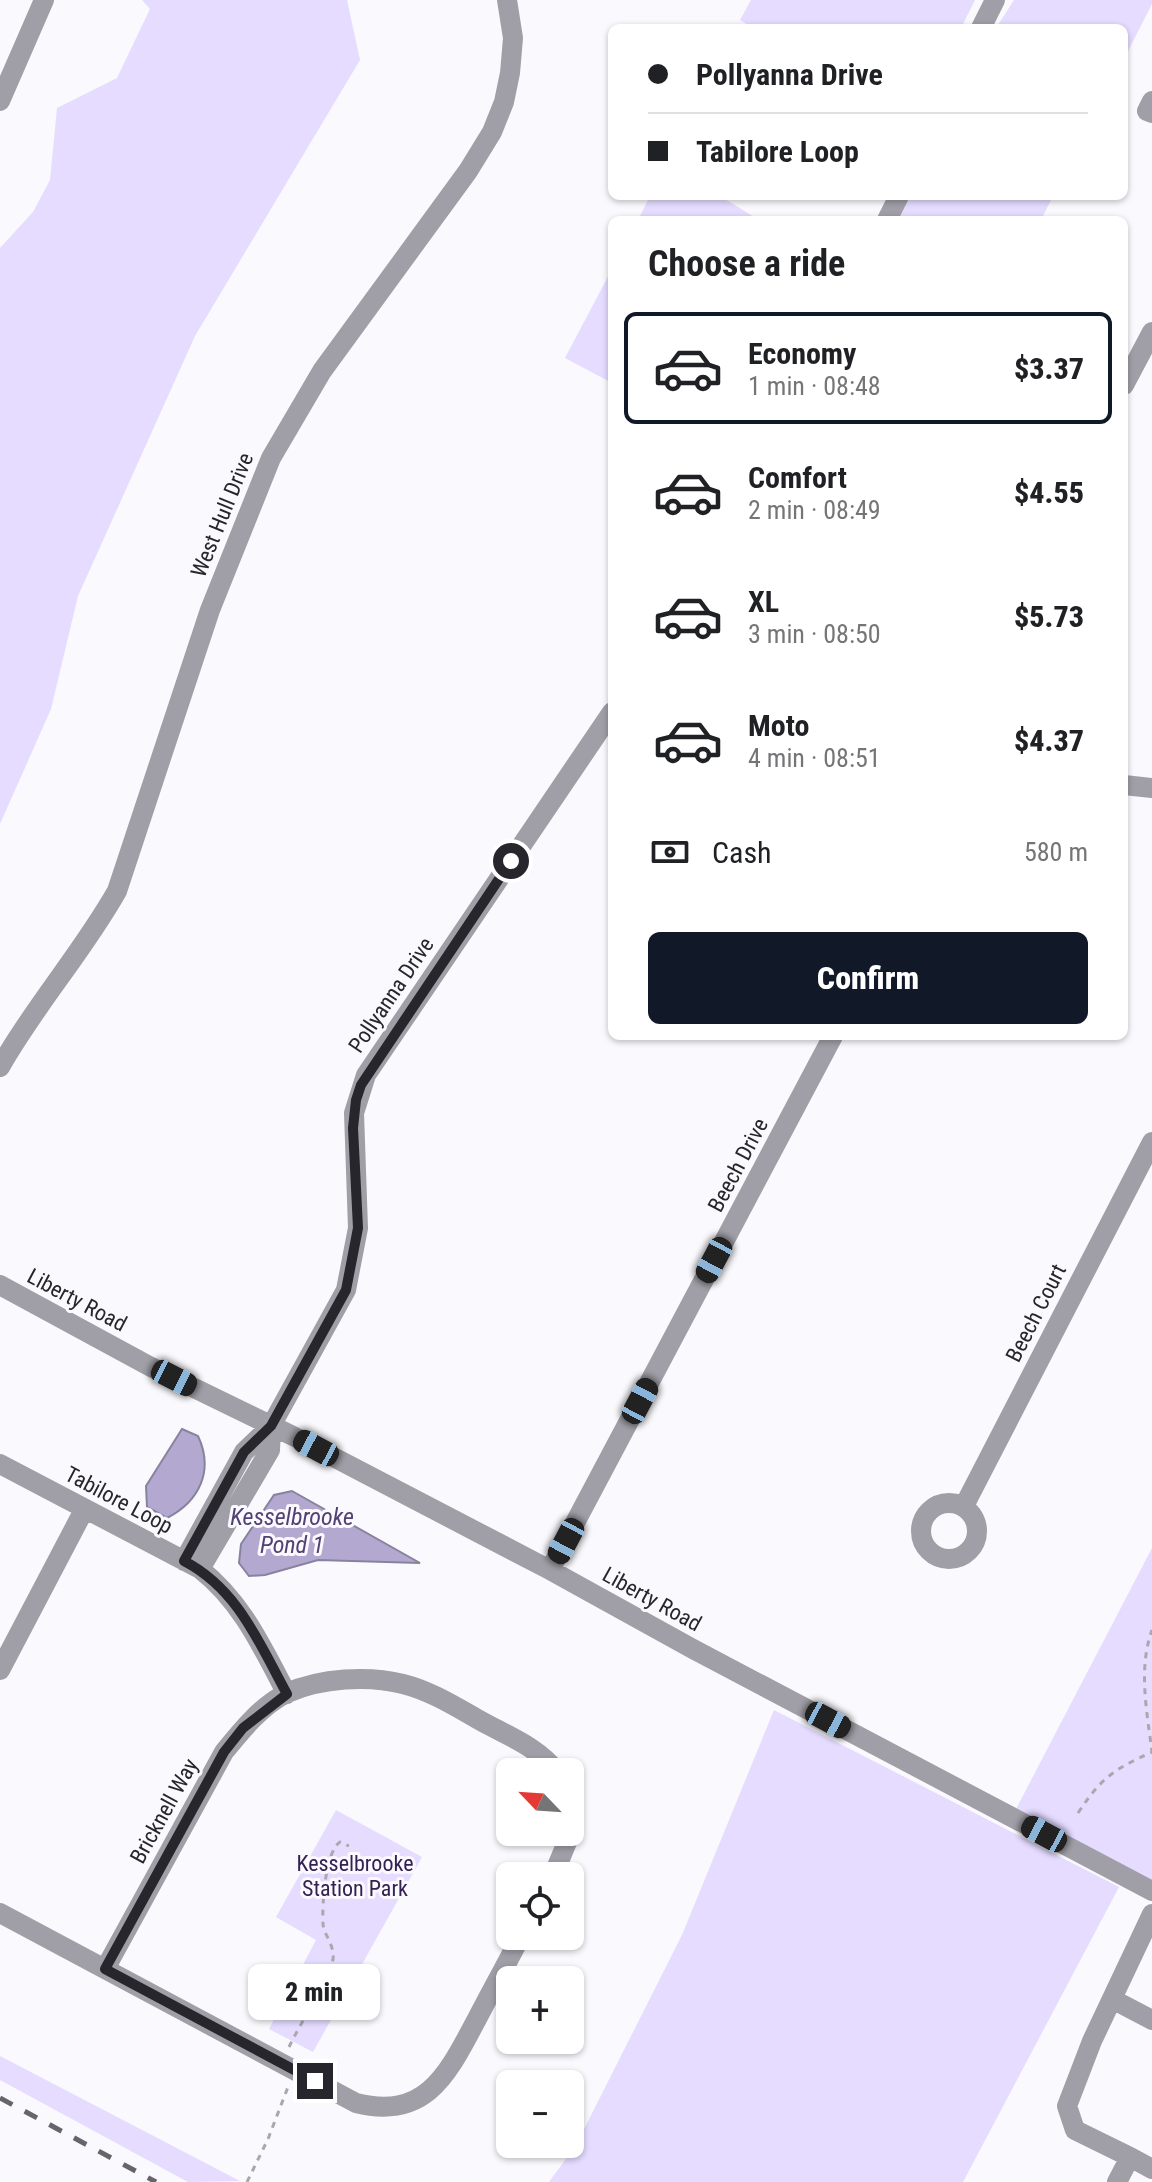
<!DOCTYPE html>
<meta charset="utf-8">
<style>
:root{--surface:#fff;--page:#f2f2f2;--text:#202124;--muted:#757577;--line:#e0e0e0;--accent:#111827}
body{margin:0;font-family:"Roboto Condensed",sans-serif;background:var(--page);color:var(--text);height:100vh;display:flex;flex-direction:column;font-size:30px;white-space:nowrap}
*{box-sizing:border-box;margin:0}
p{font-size:26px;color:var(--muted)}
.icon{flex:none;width:44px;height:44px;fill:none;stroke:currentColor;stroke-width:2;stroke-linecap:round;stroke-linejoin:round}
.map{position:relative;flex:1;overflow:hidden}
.panel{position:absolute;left:608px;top:216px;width:520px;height:824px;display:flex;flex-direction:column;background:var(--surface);border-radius:12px;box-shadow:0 2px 6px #0004}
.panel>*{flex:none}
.top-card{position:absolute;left:608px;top:24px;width:520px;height:176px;border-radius:12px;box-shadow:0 2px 6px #0004;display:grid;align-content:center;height:176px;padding:0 40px;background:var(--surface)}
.needle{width:52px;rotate:295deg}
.tools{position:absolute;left:496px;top:1758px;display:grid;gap:16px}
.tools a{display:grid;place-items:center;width:88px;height:88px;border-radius:12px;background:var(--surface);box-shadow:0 2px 6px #0004;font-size:40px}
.end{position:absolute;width:36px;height:36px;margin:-18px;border:10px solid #28262d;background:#fff;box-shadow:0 0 0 4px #fff}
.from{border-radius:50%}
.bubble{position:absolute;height:56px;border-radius:12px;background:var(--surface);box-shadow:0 2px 6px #0004;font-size:26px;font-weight:800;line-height:56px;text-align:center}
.car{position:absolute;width:24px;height:48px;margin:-24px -12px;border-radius:10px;box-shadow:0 0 6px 2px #0007;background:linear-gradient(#222 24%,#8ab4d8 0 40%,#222 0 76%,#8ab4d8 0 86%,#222 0)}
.top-card b{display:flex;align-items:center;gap:28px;height:76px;font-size:30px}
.top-card b+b{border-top:2px solid var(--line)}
.top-card i{width:20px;height:20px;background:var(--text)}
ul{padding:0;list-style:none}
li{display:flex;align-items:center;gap:24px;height:112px;margin:0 16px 12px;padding:0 24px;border:4px solid transparent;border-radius:12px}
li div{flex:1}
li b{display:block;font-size:30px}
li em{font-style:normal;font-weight:800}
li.on{border-color:var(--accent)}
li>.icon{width:72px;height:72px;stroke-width:1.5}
h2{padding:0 40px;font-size:36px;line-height:96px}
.pay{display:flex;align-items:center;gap:20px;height:88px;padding:0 40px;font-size:30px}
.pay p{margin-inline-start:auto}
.button{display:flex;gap:16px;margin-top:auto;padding:16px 40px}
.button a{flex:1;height:92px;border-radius:12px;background:var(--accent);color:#fff;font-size:32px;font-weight:800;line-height:92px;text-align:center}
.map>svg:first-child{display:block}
.green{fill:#e5dcff}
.water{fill:#b3a9d0;stroke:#89829f;stroke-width:2}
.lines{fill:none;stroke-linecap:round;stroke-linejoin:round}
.path{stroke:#a9a8ad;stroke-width:3;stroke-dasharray:6 6;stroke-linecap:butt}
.minor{stroke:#a09ea6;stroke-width:20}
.rail{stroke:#67656b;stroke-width:5;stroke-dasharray:14 14;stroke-linecap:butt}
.route{stroke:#28262d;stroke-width:10}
.labels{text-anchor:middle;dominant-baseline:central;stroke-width:6;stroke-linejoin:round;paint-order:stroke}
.street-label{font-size:22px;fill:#28262d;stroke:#faf9fd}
.park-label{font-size:22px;fill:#332152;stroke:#faf9fd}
.water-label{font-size:24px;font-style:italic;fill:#524175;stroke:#faf9fd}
</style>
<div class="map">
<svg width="1152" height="2182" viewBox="0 0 1152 2182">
<rect width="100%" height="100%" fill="#faf9fd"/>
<!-- green -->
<path class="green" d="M 142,0 L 347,0 L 360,60 L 195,336 L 78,596 L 51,709 L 0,824 L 0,248 L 33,212 L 50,180 L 57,108 L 117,78 L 150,9 Z
M 751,0 L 975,0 L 961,28 L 753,28 L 740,20 Z
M 1014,0 L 1152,0 L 1152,4 L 1124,59 L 1124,28 L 996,28 Z
M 650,196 L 720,196 L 759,220 L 638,220 Z
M 910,196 L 1053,196 L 1041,220 L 898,220 Z
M 612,269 L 612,383 L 565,358 Z
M 1152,1548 L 1152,1881 L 1016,1809 Z
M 774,1710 L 1119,1887 L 963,2182 L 549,2182 L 576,2145 L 682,1935 Z
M 336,1810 L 422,1857 L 313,2052 L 269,2029 L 316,1940 L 276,1917 Z
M 0,2056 L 240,2181 L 188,2182 L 0,2080 Z"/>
<!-- water -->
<path class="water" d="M 182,1429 L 198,1436 C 214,1470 200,1501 167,1518 L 147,1507 L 146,1486 Z
M 292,1491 L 420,1563 L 318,1560 L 265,1575 L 249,1576 L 239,1563 L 241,1544 L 274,1495 Z"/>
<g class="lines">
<!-- path -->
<path class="path" d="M 1078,1813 C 1102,1777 1113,1770 1152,1752 C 1147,1712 1138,1669 1152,1630
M 289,2047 C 297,2030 331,1973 333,1959 C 335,1946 324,1935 323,1924 C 322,1905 325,1852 340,1842 L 349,1846
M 247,2182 L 268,2139 L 288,2087"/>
<!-- minor -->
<path class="minor" d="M 981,28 L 995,0
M 0,101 L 44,0
M 1152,101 L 1147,111 L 1152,113
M 887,220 L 899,196
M 1124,385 L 1152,332
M 1124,785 L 1152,788
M 0,1067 C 35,1005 82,953 117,891 L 210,610 L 271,458 L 322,371 L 468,171 L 492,132 L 504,102 L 510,73 L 513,38 L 507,0
M 0,1285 L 151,1367 L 293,1436 L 550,1570 L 693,1649 L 1152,1891
M 0,1464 L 200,1569 C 242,1602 262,1647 287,1694
M921 1531a28 28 0 1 1 56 0a28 28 0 1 1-56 0Z
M 964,1506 L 1152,1142
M 184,1561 L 244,1452 L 271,1426 L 346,1290 L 358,1228 L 354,1113 L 366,1075 L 612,712
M 200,1569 L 270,1450 L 271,1426
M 550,1570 L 833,1036
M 0,1670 L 84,1510
M 553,1876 L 572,1830 L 570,1793
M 0,1913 L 356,2103 C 428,2121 449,2071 478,2017 C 492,1990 507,1963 521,1936
M 105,1969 L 224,1752 C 241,1731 262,1705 287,1693 C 321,1678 368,1675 403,1684 C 431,1691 456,1707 481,1721 C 508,1736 538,1747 557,1772
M 1112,1999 L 1152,2020
M 1130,2157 L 1152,2169
M 1117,2182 L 1130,2157 L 1075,2130 L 1067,2106 L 1092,2041 L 1152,1914"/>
<!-- rail -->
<path class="rail" d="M 0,2098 L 156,2182"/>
</g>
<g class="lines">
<!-- route -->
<path class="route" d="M 315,2081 L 105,1969 L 224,1752 L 243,1728 L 287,1694 C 259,1643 238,1589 184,1561 L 244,1452 L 271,1426 L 346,1290 L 358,1228 L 353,1128 L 356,1100 L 361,1085 L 511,861"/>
</g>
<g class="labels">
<!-- street labels -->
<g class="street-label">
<text transform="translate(222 515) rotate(-68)">West Hull Drive</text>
<text transform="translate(391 995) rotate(-56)">Pollyanna Drive</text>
<text transform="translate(738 1165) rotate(-62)">Beech Drive</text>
<text transform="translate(77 1300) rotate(28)">Liberty Road</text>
<text transform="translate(1036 1313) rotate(-63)">Beech Court</text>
<text transform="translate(119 1500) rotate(28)">Tabilore Loop</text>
<text transform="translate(652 1599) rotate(29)">Liberty Road</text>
<text transform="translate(164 1811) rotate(-61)">Bricknell Way</text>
</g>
<!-- park labels -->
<g class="park-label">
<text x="355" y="1863">Kesselbrooke<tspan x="355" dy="25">Station Park</tspan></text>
</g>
<!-- water labels -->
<g class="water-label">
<text x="292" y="1517">Kesselbrooke<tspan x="292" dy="28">Pond 1</tspan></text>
</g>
</g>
</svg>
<div class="tools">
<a><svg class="needle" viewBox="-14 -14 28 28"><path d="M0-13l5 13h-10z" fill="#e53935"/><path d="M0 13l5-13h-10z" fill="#757577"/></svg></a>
<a><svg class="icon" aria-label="locate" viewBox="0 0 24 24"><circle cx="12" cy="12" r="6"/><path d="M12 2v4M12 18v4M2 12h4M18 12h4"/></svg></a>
<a>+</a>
<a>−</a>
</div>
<i class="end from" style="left:511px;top:861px"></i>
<i class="end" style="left:315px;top:2081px"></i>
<div class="bubble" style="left:248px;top:1964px;width:132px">2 min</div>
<i class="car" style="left:714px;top:1260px;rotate:208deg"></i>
<i class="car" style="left:174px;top:1378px;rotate:117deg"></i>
<i class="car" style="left:640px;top:1401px;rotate:28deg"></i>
<i class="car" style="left:316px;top:1448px;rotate:298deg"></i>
<i class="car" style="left:566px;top:1541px;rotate:208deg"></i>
<i class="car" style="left:828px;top:1720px;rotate:118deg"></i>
<i class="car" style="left:1044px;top:1834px;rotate:298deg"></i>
<div class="top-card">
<b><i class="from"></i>Pollyanna Drive</b>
<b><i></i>Tabilore Loop</b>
</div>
<section class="panel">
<h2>Choose a ride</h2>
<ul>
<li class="on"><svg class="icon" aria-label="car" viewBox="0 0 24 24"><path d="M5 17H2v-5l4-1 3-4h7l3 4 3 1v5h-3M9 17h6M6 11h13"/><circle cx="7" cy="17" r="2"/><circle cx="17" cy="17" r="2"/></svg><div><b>Economy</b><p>1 min · 08:48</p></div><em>$3.37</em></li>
<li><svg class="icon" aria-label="car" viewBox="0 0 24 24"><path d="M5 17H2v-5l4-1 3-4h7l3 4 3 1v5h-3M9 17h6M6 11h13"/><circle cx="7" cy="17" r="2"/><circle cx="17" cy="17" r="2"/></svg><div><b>Comfort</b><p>2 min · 08:49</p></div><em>$4.55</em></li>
<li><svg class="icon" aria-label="car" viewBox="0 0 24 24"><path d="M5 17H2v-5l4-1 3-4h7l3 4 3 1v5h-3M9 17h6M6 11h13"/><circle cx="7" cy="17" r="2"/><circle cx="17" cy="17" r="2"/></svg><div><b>XL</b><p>3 min · 08:50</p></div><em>$5.73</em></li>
<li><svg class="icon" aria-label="car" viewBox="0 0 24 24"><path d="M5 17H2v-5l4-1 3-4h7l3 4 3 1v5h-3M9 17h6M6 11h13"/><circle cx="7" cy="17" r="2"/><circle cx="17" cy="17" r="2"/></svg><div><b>Moto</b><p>4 min · 08:51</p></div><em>$4.37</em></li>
</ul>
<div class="pay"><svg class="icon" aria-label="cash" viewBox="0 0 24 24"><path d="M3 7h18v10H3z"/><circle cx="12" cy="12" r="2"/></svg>Cash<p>580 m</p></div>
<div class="button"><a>Confirm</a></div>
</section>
</div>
